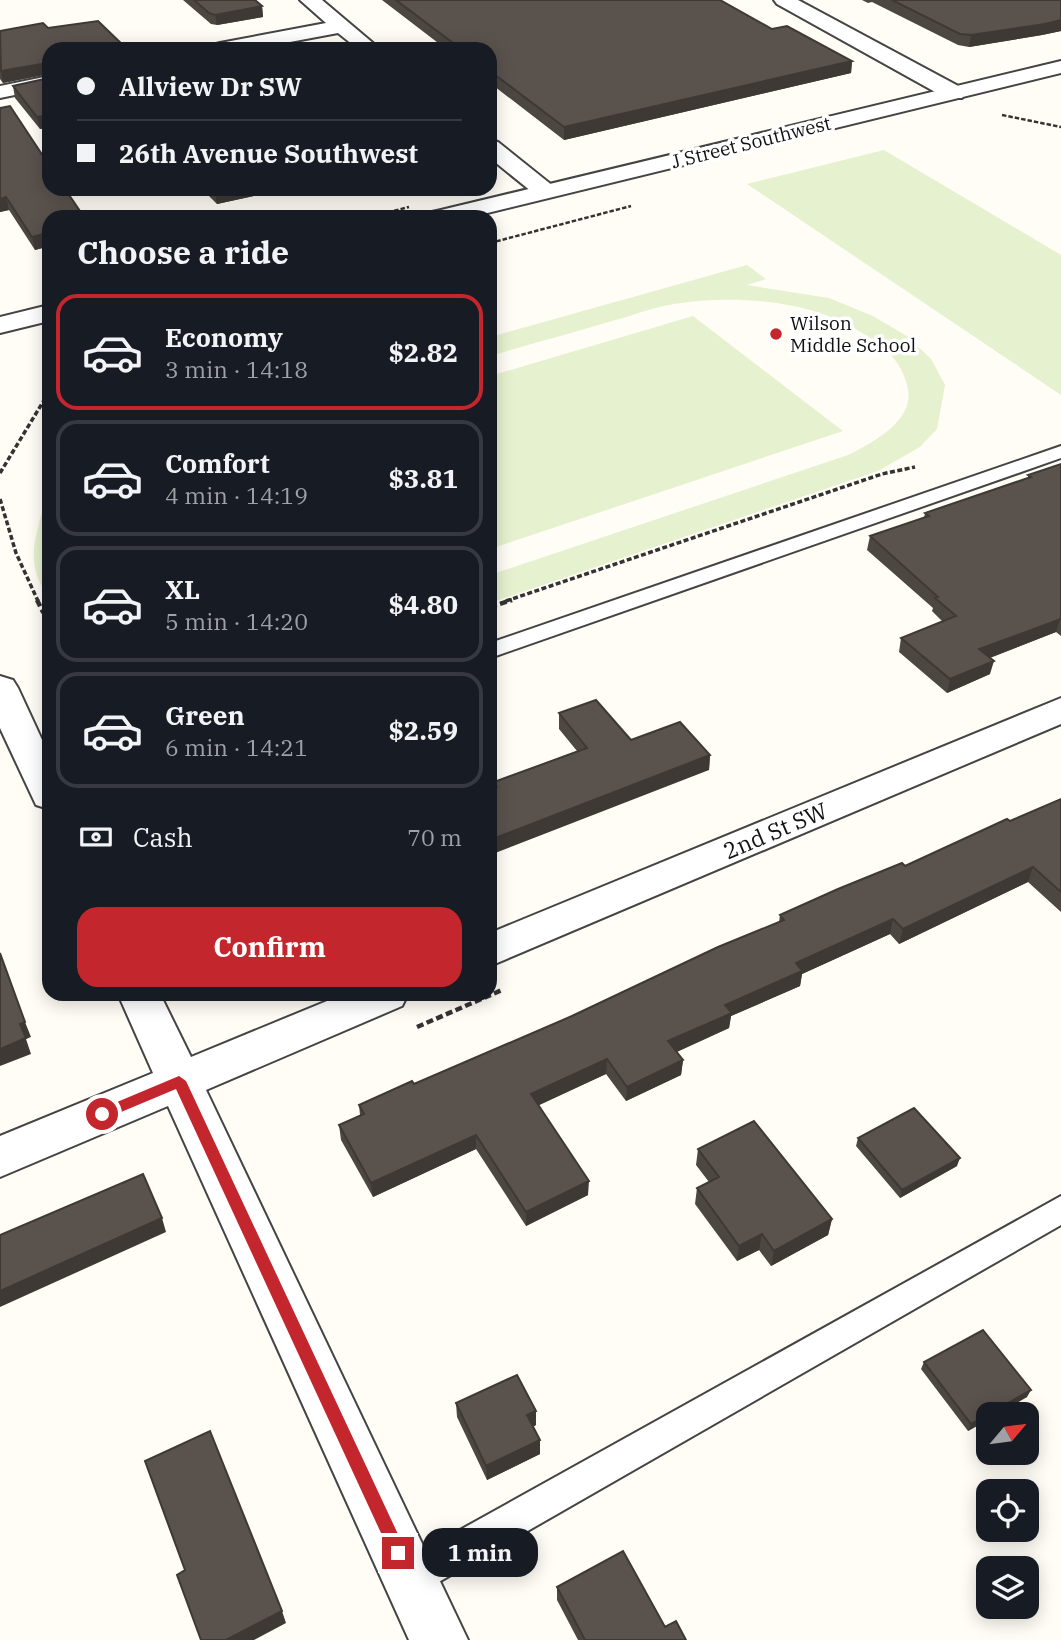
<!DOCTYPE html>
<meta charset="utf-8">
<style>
:root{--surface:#171b24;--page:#242831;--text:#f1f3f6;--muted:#9ea1a6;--line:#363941;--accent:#c4262e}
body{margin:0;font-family:"IBM Plex Serif",serif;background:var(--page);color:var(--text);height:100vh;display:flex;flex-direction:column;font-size:26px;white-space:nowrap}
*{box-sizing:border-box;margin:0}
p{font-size:23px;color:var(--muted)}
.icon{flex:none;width:38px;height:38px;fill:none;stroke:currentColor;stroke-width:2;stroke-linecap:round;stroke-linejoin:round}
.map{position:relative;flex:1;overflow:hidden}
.drawer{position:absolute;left:42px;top:210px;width:455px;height:791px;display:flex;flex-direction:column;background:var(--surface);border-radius:21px;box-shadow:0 4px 18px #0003}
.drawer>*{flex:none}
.guide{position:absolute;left:42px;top:42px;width:455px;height:154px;border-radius:21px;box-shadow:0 4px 18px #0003;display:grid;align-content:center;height:154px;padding:0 35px;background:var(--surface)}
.needle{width:46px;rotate:61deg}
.tools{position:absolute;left:976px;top:1402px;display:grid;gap:14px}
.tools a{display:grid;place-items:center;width:63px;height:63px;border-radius:14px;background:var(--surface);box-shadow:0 4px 18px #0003;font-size:35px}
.end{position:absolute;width:32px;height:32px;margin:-16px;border:9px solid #c4262e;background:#fff;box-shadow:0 0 0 4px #fff}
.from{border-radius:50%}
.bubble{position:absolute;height:49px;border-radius:21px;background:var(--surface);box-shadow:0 4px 18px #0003;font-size:23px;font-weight:800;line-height:49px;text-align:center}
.guide b{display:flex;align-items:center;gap:24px;height:66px;font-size:26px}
.guide b+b{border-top:2px solid var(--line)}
.guide i{width:18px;height:18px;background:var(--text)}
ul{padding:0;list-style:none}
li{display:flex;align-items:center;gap:21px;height:116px;margin:0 14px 10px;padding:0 21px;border:4px solid var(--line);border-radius:21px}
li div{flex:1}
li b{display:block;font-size:26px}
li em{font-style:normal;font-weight:800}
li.on{border-color:var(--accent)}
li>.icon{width:63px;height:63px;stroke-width:1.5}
h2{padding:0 35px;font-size:32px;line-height:84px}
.pay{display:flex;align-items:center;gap:18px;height:77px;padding:0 35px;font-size:26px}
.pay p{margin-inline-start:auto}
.primary-button{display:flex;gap:14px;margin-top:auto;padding:14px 35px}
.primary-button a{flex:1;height:80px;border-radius:21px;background:var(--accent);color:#fff;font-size:28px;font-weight:800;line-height:80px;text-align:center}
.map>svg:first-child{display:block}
.pitch{fill:#e6f2cf}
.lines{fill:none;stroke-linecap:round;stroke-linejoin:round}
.service-casing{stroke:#444;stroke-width:4}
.minor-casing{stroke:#444;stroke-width:4}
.tertiary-casing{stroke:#444;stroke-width:4}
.path-far2{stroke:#333;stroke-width:2.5;stroke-dasharray:4.5 2;stroke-linecap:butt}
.path-far1{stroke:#333;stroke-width:3.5;stroke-dasharray:5 2.5;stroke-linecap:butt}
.path{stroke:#333;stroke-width:4.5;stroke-dasharray:7 3.5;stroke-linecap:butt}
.service{fill:#fff;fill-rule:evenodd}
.minor{fill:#fff;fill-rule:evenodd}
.tertiary{fill:#fff;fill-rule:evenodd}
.wall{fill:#4d4742}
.shaded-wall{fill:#3f3936}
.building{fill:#5a524d;stroke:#3f3936;stroke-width:2}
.route{fill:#c4262e}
.poi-dot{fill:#c4262e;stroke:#fff;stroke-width:2.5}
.labels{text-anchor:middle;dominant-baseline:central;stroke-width:7;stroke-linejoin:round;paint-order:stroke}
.far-street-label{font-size:19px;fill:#111;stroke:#fff}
.far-poi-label{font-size:19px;fill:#111;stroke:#fff;text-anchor:start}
.street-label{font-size:23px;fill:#111;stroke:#fff}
</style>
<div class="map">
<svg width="1061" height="1640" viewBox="0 0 1061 1640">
<rect width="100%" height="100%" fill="#fffdf5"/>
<!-- pitch -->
<path class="pitch" d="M 884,150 L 1061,255 L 1061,395 L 747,184 Z
M 747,265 L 766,279 L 747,285 L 829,298 L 873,316 L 907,336 L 931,359 L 945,385 L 937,429 L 920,447 L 878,471 L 490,603 L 490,575 L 848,455 C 872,443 914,421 908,389 C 902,360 884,346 859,331 C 807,299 733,295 674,304 C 653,307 632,316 612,321 C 572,333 531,344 490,356 L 490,337 Z
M 693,316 L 843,431 L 490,549 L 490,376 Z
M 49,502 L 49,599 C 33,574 30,557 38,528 C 40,518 42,510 49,502 Z"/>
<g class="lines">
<defs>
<path id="service" d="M 1061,446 L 1061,458 L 490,658 L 490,643 Z
M 1061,1196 L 1061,1225 L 423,1591 L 410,1596 L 397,1591 L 392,1578 L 397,1565 Z"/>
<path id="minor" d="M 300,0 L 322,0 L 380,49 L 358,49 L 338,33 L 252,49 L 210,49 L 213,45 L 220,43 L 326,23 Z
M 774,0 L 798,0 L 962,88 L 965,93 L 962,98 L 946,98 L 777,4 Z
M 49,76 L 49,88 L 0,98 L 0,86 Z
M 490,140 L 498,142 L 553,186 L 557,191 L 553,196 L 537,196 L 490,158 Z
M 0,676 L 13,680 L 18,688 L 49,755 L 49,809 L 36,805 L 0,728 Z
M 1061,698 L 1061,724 L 490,966 L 490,933 Z
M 118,994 L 160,994 L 191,1057 L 344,994 L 408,994 L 402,1006 L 206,1090 L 468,1640 L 409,1640 L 168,1106 L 0,1177 L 0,1136 L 153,1073 Z"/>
<path id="tertiary" d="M 1061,61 L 1061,73 L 471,217 L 429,217 L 432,212 L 441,210 Z
M 49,305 L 49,321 L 0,333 L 0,317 Z"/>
</defs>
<!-- service casing -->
<use href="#service" class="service-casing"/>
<!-- minor casing -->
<use href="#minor" class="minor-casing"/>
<!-- tertiary casing -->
<use href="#tertiary" class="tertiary-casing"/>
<!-- path-far2 -->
<path class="path-far2" d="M 1002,115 L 1061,127
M 369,217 L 409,207
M 490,243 L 631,206"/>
<!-- path-far1 -->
<path class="path-far1" d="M 0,473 L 49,392
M 0,499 L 16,553 L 38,601
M 506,601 L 882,474 L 915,467"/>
<!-- path -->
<path class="path" d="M 37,600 L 43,612 L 49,616
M 490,607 L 512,600
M 417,1027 L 502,990"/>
<!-- service -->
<use href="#service" class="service"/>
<!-- minor -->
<use href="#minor" class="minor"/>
<!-- tertiary -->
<use href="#tertiary" class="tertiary"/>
</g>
<!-- wall -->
<path class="wall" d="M 183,0 L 255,0 L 262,6 L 263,17 L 217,25 L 211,24 Z
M 382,0 L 720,0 L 772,29 L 852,61 L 851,73 L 564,140 L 490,83 L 490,49 L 446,49 Z
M 862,0 L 1061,0 L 1061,31 L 1042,35 L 969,47 L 958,45 L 872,2 L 868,3 Z
M 0,31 L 49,49 L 49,127 L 40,129 L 15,98 L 13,86 L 49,78 L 49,74 L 3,83 L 0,79 Z
M 0,108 L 49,217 L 49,249 L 47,250 L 46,247 L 35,250 L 9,210 L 0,212 Z
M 202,189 L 263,189 L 263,194 L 217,204 Z
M 1061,464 L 1061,636 L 1056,632 L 990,658 L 990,674 L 947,693 L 899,652 L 901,638 L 943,622 L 932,611 L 933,608 L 867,550 L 870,536 L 924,518 L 925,513 L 1028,478 L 1028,475 Z
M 559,713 L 631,740 L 710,755 L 709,770 L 494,788 L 494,782 L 577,751 L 559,729 Z
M 1061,799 L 1061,912 L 1028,882 L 899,944 L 890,934 L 802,974 L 800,986 L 731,1016 L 729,1028 L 677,1052 L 683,1060 L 681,1075 L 626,1101 L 606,1074 L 538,1105 L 588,1195 L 526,1226 L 476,1149 L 373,1197 L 341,1140 L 339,1125 L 360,1115 L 359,1105 L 414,1084 L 572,1016 L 779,922 L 780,915 L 905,866 Z
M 858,1138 L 957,1166 L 900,1198 L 856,1146 Z
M 698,1149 L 832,1219 L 828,1235 L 771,1266 L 759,1250 L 737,1261 L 695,1204 L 697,1188 L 709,1182 L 696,1165 Z
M 924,1362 L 1027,1397 L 989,1414 L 989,1419 L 968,1431 L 921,1369 Z
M 456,1403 L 536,1411 L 536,1425 L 533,1427 L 540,1454 L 487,1480 L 457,1417 Z
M 557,1587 L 665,1627 L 686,1640 L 578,1640 L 557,1600 Z"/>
<!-- shaded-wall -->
<path class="shaded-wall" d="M 262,6 L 263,17 L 217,25 L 215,15 Z
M 1061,20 L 1061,31 L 1042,35 L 969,47 L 971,35 Z
M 852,61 L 851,73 L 564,140 L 564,127 Z
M 48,63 L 49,74 L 3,83 L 1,71 Z
M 49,115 L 49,127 L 40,129 L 37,117 Z
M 228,189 L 263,189 L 263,194 L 217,204 L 215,192 Z
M 6,197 L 9,210 L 0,212 L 0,199 Z
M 43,234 L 46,247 L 35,250 L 32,237 Z
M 49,236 L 49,249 L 47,250 L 44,237 Z
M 1060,619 L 1056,632 L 976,663 L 979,649 Z
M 994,661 L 990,674 L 947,693 L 950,679 Z
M 710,755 L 709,770 L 490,855 L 490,840 Z
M 1033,867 L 1028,882 L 899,944 L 903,929 Z
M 893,919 L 890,934 L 802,974 L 800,986 L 731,1016 L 729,1028 L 667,1056 L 668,1041 L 725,1005 L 796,963 Z
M 25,1022 L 31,1037 L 26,1039 L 31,1054 L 0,1066 L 0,1049 L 20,1024 Z
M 607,1059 L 606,1074 L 531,1109 L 531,1094 Z
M 683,1060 L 681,1075 L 626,1101 L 627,1087 Z
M 476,1135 L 476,1149 L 373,1197 L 371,1183 Z
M 960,1158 L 957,1166 L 900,1198 L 902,1190 Z
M 589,1181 L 588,1195 L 526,1226 L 526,1212 Z
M 162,1218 L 166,1232 L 0,1307 L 0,1291 Z
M 832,1219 L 828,1235 L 771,1266 L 774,1251 Z
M 762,1234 L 759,1250 L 737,1261 L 739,1246 Z
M 1031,1390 L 1027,1397 L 998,1414 L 989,1414 L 989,1419 L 968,1431 L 971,1424 Z
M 536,1411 L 536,1425 L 527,1429 L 527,1415 Z
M 540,1440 L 540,1454 L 487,1480 L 486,1466 Z
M 282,1611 L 286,1623 L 254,1640 L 226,1640 Z"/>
<!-- building -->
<path class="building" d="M 194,0 L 255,0 L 262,6 L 215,15 L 209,13 Z
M 396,0 L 720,0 L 772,29 L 787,26 L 852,61 L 564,127 L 490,71 L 490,49 L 461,49 Z
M 892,0 L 1061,0 L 1061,20 L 1045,24 L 971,35 L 960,34 Z
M 98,21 L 127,49 L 49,49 L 49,115 L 37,117 L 13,86 L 49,78 L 48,63 L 1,71 L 0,31 L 43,23 L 48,28 Z
M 10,106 L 49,165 L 49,189 L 65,189 L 84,217 L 49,217 L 49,236 L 44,237 L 43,234 L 32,237 L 6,197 L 0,199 L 0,108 Z
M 212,189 L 228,189 L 215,192 Z
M 1061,464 L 1061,619 L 979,649 L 994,661 L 950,679 L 901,638 L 956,616 L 935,598 L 938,597 L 870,536 L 929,516 L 925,513 L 1031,477 L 1028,475 Z
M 596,700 L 631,740 L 680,722 L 710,755 L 490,840 L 490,790 L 497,787 L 494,782 L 587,748 L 559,713 Z
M 1061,799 L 1061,892 L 1033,867 L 903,929 L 893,919 L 796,963 L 802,971 L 725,1005 L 732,1013 L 668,1041 L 683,1060 L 627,1087 L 607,1059 L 531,1094 L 589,1181 L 526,1212 L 476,1135 L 371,1183 L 339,1125 L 364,1114 L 359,1105 L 412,1081 L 414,1084 L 572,1016 L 718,947 L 784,920 L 780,915 L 838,889 L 902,863 L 905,866 L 1007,819 L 1010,821 Z
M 0,953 L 25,1022 L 20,1024 L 26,1038 L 0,1049 Z
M 914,1108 L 960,1158 L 902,1190 L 858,1138 Z
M 754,1121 L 832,1219 L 774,1251 L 762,1234 L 739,1246 L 697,1188 L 719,1177 L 698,1149 Z
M 143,1174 L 162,1218 L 0,1291 L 0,1235 Z
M 983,1330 L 1031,1390 L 971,1424 L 924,1362 Z
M 517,1375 L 536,1411 L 527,1415 L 540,1440 L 486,1466 L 456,1403 Z
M 210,1431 L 282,1611 L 226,1640 L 201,1640 L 177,1575 L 185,1570 L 145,1461 Z
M 623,1551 L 665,1627 L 676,1621 L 686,1640 L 585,1640 L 557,1587 Z"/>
<!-- route -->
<path class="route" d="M 179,1076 L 186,1081 L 404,1547 L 407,1553 L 404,1559 L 398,1561 L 393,1559 L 176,1089 L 102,1120 L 96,1114 L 98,1110 Z"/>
<!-- markers -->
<circle class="poi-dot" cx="776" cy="334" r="7"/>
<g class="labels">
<!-- far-street labels -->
<g class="far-street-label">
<text transform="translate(751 142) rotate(-14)">J Street Southwest</text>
</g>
<!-- far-poi labels -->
<g class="far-poi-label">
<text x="790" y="323">Wilson<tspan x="790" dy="22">Middle School</tspan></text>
</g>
<!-- street labels -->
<g class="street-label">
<text transform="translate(775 830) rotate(-23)">2nd St SW</text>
</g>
</g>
</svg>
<div class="tools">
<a><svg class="needle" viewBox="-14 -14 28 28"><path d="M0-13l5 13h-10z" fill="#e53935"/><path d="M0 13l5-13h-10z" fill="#9ea1a6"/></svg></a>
<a><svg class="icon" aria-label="locate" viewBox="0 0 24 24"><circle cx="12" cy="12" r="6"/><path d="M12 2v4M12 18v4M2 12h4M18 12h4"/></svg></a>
<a><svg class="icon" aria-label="layers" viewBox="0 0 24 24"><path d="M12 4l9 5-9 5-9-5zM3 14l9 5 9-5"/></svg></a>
</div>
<i class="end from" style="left:102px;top:1114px"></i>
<i class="end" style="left:398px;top:1553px"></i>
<div class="bubble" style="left:422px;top:1528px;width:116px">1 min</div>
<div class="guide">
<b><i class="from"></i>Allview Dr SW</b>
<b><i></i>26th Avenue Southwest</b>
</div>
<section class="drawer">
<h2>Choose a ride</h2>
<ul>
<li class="on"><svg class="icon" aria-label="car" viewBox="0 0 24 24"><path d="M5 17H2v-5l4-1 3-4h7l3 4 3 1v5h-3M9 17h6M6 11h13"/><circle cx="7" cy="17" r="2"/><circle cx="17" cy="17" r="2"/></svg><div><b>Economy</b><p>3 min · 14:18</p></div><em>$2.82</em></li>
<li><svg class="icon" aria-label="car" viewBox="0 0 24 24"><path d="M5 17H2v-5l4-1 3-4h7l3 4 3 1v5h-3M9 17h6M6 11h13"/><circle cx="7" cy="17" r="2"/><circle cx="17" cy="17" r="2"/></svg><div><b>Comfort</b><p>4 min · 14:19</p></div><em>$3.81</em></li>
<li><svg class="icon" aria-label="car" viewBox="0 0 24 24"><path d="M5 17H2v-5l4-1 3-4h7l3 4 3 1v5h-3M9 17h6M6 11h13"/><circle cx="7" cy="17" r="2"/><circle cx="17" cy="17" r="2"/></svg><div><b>XL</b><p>5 min · 14:20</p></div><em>$4.80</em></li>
<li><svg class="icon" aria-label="car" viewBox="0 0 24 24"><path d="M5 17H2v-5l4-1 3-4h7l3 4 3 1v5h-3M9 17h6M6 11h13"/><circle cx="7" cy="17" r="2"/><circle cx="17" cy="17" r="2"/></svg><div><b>Green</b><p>6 min · 14:21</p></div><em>$2.59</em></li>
</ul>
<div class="pay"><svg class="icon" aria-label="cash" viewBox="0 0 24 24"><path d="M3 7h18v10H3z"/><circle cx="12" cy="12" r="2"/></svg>Cash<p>70 m</p></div>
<div class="primary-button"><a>Confirm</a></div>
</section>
</div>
